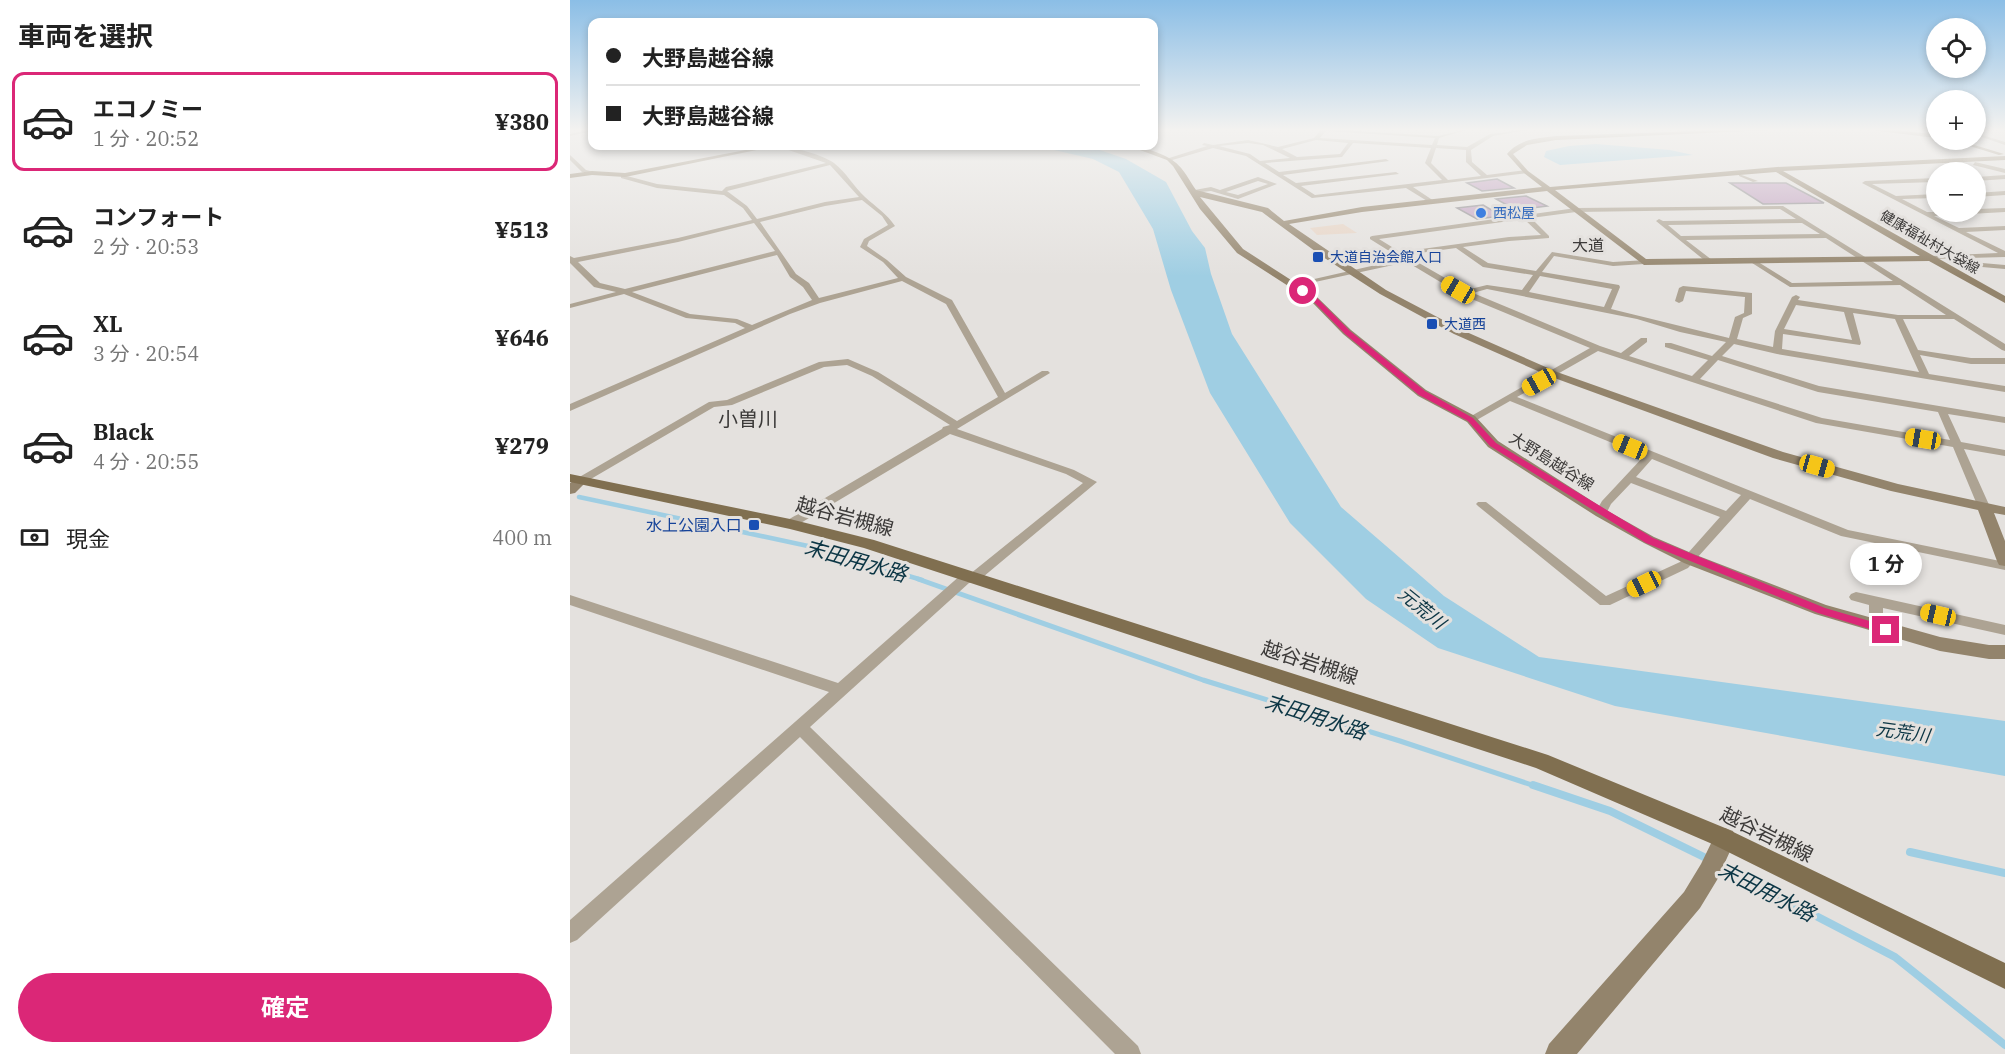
<!DOCTYPE html>
<html lang="ja">
<meta charset="utf-8">
<style>
:root{--surface:#fff;--page:#f2f2f2;--text:#222;--muted:#767676;--line:#e0e0e0;--accent:#db2777}
body{margin:0;font-family:"IBM Plex Serif","Noto Sans JP",serif;background:var(--page);color:var(--text);height:100vh;display:flex;flex-direction:column;font-size:22px;white-space:nowrap}
*{box-sizing:border-box;margin:0}
p{font-size:20px;color:var(--muted)}
.icon{flex:none;width:33px;height:33px;fill:none;stroke:currentColor;stroke-width:2;stroke-linecap:round;stroke-linejoin:round}
.map{position:relative;flex:1;overflow:hidden}
.drawer{display:flex;flex-direction:column;background:var(--surface);width:570px}
.drawer>*{flex:none}
.guide{position:absolute;left:18px;top:18px;width:570px;height:132px;border-radius:12px;box-shadow:0 3px 9px #0003;display:grid;align-content:center;height:132px;padding:0 18px;background:var(--surface)}
.buttons{position:absolute;left:1356px;top:18px;display:grid;gap:12px}
.buttons a{display:grid;place-items:center;width:60px;height:60px;border-radius:50%;background:var(--surface);box-shadow:0 3px 9px #0003;font-size:30px}
.end{position:absolute;width:27px;height:27px;margin:-14px;border:8px solid #db2777;background:#fff;box-shadow:0 0 0 3px #fff}
.from{border-radius:50%}
.bubble{position:absolute;height:42px;border-radius:21px;background:var(--surface);box-shadow:0 3px 9px #0003;font-size:20px;font-weight:700;line-height:42px;text-align:center}
.car{position:absolute;width:18px;height:36px;margin:-18px -9px;border-radius:8px;box-shadow:0 0 4px 2px #0007;background:linear-gradient(#f5c518 24%,#345 0 40%,#f5c518 0 76%,#345 0 86%,#f5c518 0)}
.guide b{display:flex;align-items:center;gap:21px;height:57px;font-size:22px}
.guide b+b{border-top:2px solid var(--line)}
.guide i{width:15px;height:15px;background:var(--text)}
ul{padding:0;list-style:none}
li{display:flex;align-items:center;gap:18px;height:99px;margin:0 12px 9px;padding:0 6px;border:3px solid transparent;border-radius:12px}
li div{flex:1}
li b{display:block;font-size:22px}
li em{font-style:normal;font-weight:700}
li.active{border-color:var(--accent)}
li>.icon{width:54px;height:54px;stroke-width:1.5}
h2{padding:0 18px;font-size:27px;line-height:72px}
.pay{display:flex;align-items:center;gap:15px;height:66px;padding:0 18px;font-size:22px}
.pay p{margin-inline-start:auto}
.button{display:flex;gap:12px;margin-top:auto;padding:12px 18px}
.button a{flex:1;height:69px;border-radius:36px;background:var(--accent);color:#fff;font-size:24px;font-weight:700;line-height:69px;text-align:center}
main{display:flex;flex:1;min-height:0}
.map>svg:first-child{display:block}
.commercial{fill:#e7d4c5}
.water{fill:#9fcee3}
.lines{fill:none;stroke-linecap:round;stroke-linejoin:round}
.stream-far2{stroke:#9fcee3;stroke-width:4.5}
.stream-far1{stroke:#9fcee3;stroke-width:5}
.stream{stroke:#9fcee3;stroke-width:8}
.building{fill:#c1a1c0;stroke:#928f92;stroke-width:1.5}
.street{fill:#ada393;fill-rule:evenodd}
.secondary{fill:#93846c;fill-rule:evenodd}
.primary{fill:#806f50;fill-rule:evenodd}
.route{fill:#db2777}
.shop-dot{fill:#3f7fe0;stroke:#e4e1de;stroke-width:2}
.transit-dot{fill:#1a4fb4;stroke:#e4e1de;stroke-width:2}
.labels{text-anchor:middle;dominant-baseline:central;stroke-width:6;stroke-linejoin:round;paint-order:stroke}
.far-shop-label{font-size:14px;fill:#366cbe;stroke:#e4e1de;text-anchor:start}
.far-street-label{font-size:14px;fill:#3c3a39;stroke:#e4e1de}
.far-transit-label{font-size:14px;fill:#164399;stroke:#e4e1de;text-anchor:start}
.far-quarter-label{font-size:16px;fill:#3c3a39;stroke:#e4e1de}
.street-label{font-size:16px;fill:#3c3a39;stroke:#e4e1de}
.transit-label{font-size:16px;fill:#164399;stroke:#e4e1de;text-anchor:end}
.water-label{font-size:18px;font-style:italic;fill:#0b3544;stroke:#e4e1de}
.quarter-label{font-size:20px;fill:#3c3a39;stroke:#e4e1de}
.near-street-label{font-size:20px;fill:#3c3a39;stroke:#e4e1de}
.near-water-label{font-size:21px;font-style:italic;fill:#0b3544;stroke:#e4e1de}
</style>
<main>
<section class="drawer">
<h2>車両を選択</h2>
<ul>
<li class="active"><svg class="icon" aria-label="car" viewBox="0 0 24 24"><path d="M5 17H2v-5l4-1 3-4h7l3 4 3 1v5h-3M9 17h6M6 11h13"/><circle cx="7" cy="17" r="2"/><circle cx="17" cy="17" r="2"/></svg><div><b>エコノミー</b><p>1 分 · 20:52</p></div><em>¥380</em></li>
<li><svg class="icon" aria-label="car" viewBox="0 0 24 24"><path d="M5 17H2v-5l4-1 3-4h7l3 4 3 1v5h-3M9 17h6M6 11h13"/><circle cx="7" cy="17" r="2"/><circle cx="17" cy="17" r="2"/></svg><div><b>コンフォート</b><p>2 分 · 20:53</p></div><em>¥513</em></li>
<li><svg class="icon" aria-label="car" viewBox="0 0 24 24"><path d="M5 17H2v-5l4-1 3-4h7l3 4 3 1v5h-3M9 17h6M6 11h13"/><circle cx="7" cy="17" r="2"/><circle cx="17" cy="17" r="2"/></svg><div><b>XL</b><p>3 分 · 20:54</p></div><em>¥646</em></li>
<li><svg class="icon" aria-label="car" viewBox="0 0 24 24"><path d="M5 17H2v-5l4-1 3-4h7l3 4 3 1v5h-3M9 17h6M6 11h13"/><circle cx="7" cy="17" r="2"/><circle cx="17" cy="17" r="2"/></svg><div><b>Black</b><p>4 分 · 20:55</p></div><em>¥279</em></li>
</ul>
<div class="pay"><svg class="icon" aria-label="cash" viewBox="0 0 24 24"><path d="M3 7h18v10H3z"/><circle cx="12" cy="12" r="2"/></svg>現金<p>400 m</p></div>
<div class="button"><a>確定</a></div>
</section>
<div class="map">
<svg width="1435" height="1054" viewBox="0 0 1435 1054">
<rect width="100%" height="100%" fill="#e4e1de"/>
<!-- commercial -->
<path class="commercial" d="M 773,224 L 787,233 L 747,235 L 740,228 Z"/>
<!-- water -->
<path class="water" d="M 1026,144 L 1100,150 L 1123,155 L 990,165 L 974,157 L 976,151 L 999,146 Z
M 467,146 L 518,146 L 556,159 L 596,182 L 622,231 L 635,248 L 641,274 L 662,334 L 771,507 L 874,596 L 969,657 L 1435,721 L 1435,776 L 1045,706 L 868,648 L 796,599 L 720,523 L 640,393 L 601,290 L 583,229 L 549,172 L 523,159 Z"/>
<g class="lines">
<!-- stream-far2 -->
<path class="stream-far2" d="M 9,497 L 238,546 L 352,580"/>
<!-- stream-far1 -->
<path class="stream-far1" d="M 348,579 L 633,680 L 830,741 L 968,787"/>
<!-- stream -->
<path class="stream" d="M 963,785 L 1040,811 L 1138,859
M 1340,852 L 1435,873
M 1148,865 L 1325,957 L 1435,1045"/>
</g>
<!-- building -->
<path class="building" d="M 927,179 L 944,188 L 912,191 L 897,183 Z
M 1160,183 L 1216,183 L 1254,203 L 1193,204 Z
M 956,196 L 977,206 L 946,210 L 926,199 Z
M 913,205 L 932,216 L 907,219 L 887,208 Z"/>
<g class="lines">
<!-- street -->
<path class="street" d="M 22,129 L 22,131 L 0,136 L 0,134 Z
M 750,129 L 868,136 L 899,129 L 869,138 L 867,145 L 897,147 L 920,134 L 963,129 L 923,136 L 901,150 L 902,162 L 917,175 L 956,170 L 958,173 L 843,187 L 864,201 L 862,204 L 836,188 L 742,198 L 676,156 L 643,148 L 599,161 L 596,159 L 637,146 L 632,145 L 634,143 L 643,145 L 678,140 L 708,147 L 744,138 L 751,130 ZM 756,131 L 865,138 L 862,145 L 750,138 ZM 746,140 L 778,143 L 770,154 L 727,157 L 712,149 ZM 678,143 L 693,145 L 720,158 L 690,161 L 680,154 L 649,146 ZM 783,143 L 861,148 L 855,163 L 872,180 L 745,195 L 731,186 L 829,174 L 826,172 L 726,183 L 713,175 L 819,161 L 816,159 L 709,172 L 695,163 L 772,157 ZM 866,148 L 896,150 L 896,162 L 911,176 L 878,180 L 861,163 Z
M 1406,133 L 1435,142 L 1435,145 L 1406,135 Z
M 207,146 C 218,145 254,155 264,163 C 276,172 284,187 295,197 C 306,207 317,214 325,226 L 299,241 L 297,246 L 317,260 L 336,277 L 382,300 L 435,393 L 472,371 L 478,371 L 480,373 L 387,429 L 504,470 L 527,482 L 407,582 L 399,583 L 240,727 L 568,1046 L 571,1054 L 545,1054 L 230,737 L 7,940 L 0,943 L 0,920 L 259,692 L 0,605 L 0,595 L 268,683 L 392,574 L 400,574 L 513,483 L 496,474 L 380,434 L 224,527 L 216,527 L 214,524 L 216,521 L 372,429 L 373,427 L 380,425 L 302,376 L 277,365 L 254,367 L 162,405 L 144,407 L 14,483 L 6,483 L 4,481 L 6,479 L 139,402 L 157,400 L 249,362 L 278,359 L 308,372 L 387,421 L 428,397 L 376,304 L 332,281 L 250,303 L 220,314 L 0,411 L 0,404 L 175,328 L 165,323 L 116,318 L 54,294 L 0,308 L 0,304 L 46,292 L 24,287 L 0,263 L 0,256 L 4,258 L 108,238 L 182,220 L 173,208 L 154,195 L 87,188 L 51,178 L 51,176 L 55,173 L 57,176 L 87,184 L 152,191 L 156,187 L 256,163 ZM 260,165 L 289,197 L 255,202 L 187,219 L 177,206 L 157,191 ZM 292,200 L 312,216 L 318,225 L 294,239 L 290,247 L 313,262 L 328,278 L 249,298 L 239,283 L 226,274 L 190,222 L 255,206 ZM 184,223 L 205,251 L 55,289 L 30,283 L 8,262 L 108,242 ZM 207,255 L 220,277 L 233,287 L 242,300 L 182,325 L 167,319 L 120,314 L 62,292 Z
M 0,155 L 16,170 L 24,172 L 24,174 L 12,172 L 0,160 Z
M 1405,162 L 1435,169 L 1435,173 L 1403,165 Z
M 1169,174 L 1188,181 L 1183,182 L 1169,176 Z
M 1435,175 L 1435,179 L 1406,181 L 1406,177 Z
M 688,177 L 707,184 L 668,199 L 641,191 L 622,193 L 619,191 L 641,187 L 650,190 ZM 688,181 L 698,184 L 668,195 L 656,192 Z
M 1366,178 L 1366,182 L 1302,184 L 1326,196 L 1366,194 L 1366,198 L 1332,199 L 1357,212 L 1406,212 L 1406,209 L 1435,208 L 1435,212 L 1364,216 L 1389,228 L 1435,226 L 1435,230 L 1396,232 L 1435,251 L 1435,257 L 1359,259 L 1359,257 L 1361,256 L 1428,253 L 1292,183 L 1295,181 Z
M 1435,191 L 1435,195 L 1406,197 L 1406,193 Z
M 1213,206 L 1435,344 L 1435,351 L 1432,350 L 1384,319 L 1333,319 L 1348,350 L 1401,358 L 1435,358 L 1435,364 L 1401,364 L 1350,355 L 1359,374 L 1435,386 L 1435,392 L 1207,354 L 1164,344 L 1152,356 L 1249,386 L 1435,417 L 1435,423 L 1378,414 L 1391,442 L 1435,450 L 1435,456 L 1394,449 L 1420,507 L 1418,510 L 1414,511 L 1408,507 L 1383,447 L 1246,423 L 1028,351 L 947,397 L 1278,530 L 1435,562 L 1435,570 L 1271,536 L 1180,499 L 1118,568 L 1040,605 L 1030,605 L 908,506 L 906,504 L 908,502 L 916,502 L 1036,596 L 1110,562 L 1150,517 L 1061,483 L 1041,504 L 1035,516 L 1027,516 L 1025,513 L 1032,501 L 1074,456 L 940,401 L 905,421 L 901,422 L 896,419 L 1020,348 L 892,295 L 837,262 L 722,287 L 718,285 L 832,259 L 800,239 L 800,237 L 802,236 L 1006,208 ZM 1210,209 L 1226,219 L 1093,221 L 1089,219 L 1086,221 L 1139,264 L 1142,264 L 1142,260 L 1116,240 L 1256,238 L 1323,281 L 1222,283 L 1185,260 L 1179,261 L 1220,287 L 1330,285 L 1376,315 L 1328,315 L 1228,300 L 1230,297 L 1226,295 L 1222,297 L 1205,331 L 1203,347 L 1167,339 L 1173,318 L 1182,314 L 1182,293 L 1113,286 L 1109,288 L 1105,301 L 1109,303 L 1113,301 L 1116,291 L 1175,297 L 1174,313 L 1165,317 L 1159,338 L 1041,309 L 1050,287 L 1049,285 L 972,272 L 984,256 L 1043,266 L 1074,264 L 1077,264 L 1077,260 L 1043,262 L 982,252 L 966,271 L 918,263 L 893,247 L 939,241 L 979,238 L 979,236 L 961,218 L 1006,212 ZM 954,219 L 971,235 L 939,237 L 830,252 L 809,239 ZM 1232,223 L 1250,234 L 1111,236 L 1098,225 ZM 886,248 L 913,267 L 963,275 L 952,290 L 917,285 L 896,290 L 835,255 ZM 970,276 L 1042,289 L 1034,307 L 959,292 ZM 917,289 L 1067,319 L 1110,332 L 1156,342 L 1142,356 L 1101,343 L 1095,343 L 1095,347 L 1138,360 L 1122,376 L 1059,356 L 1077,342 L 1077,338 L 1071,338 L 1051,353 L 1030,346 L 903,293 ZM 1226,305 L 1274,312 L 1282,340 L 1214,329 ZM 1283,313 L 1325,319 L 1349,372 L 1212,349 L 1213,334 L 1290,345 L 1291,343 ZM 1148,360 L 1248,392 L 1368,412 L 1380,440 L 1252,418 L 1130,379 ZM 1082,459 L 1171,495 L 1156,511 L 1066,477 Z
M 1412,263 L 1435,265 L 1435,269 L 1412,267 Z
M 1286,592 L 1435,625 L 1435,635 L 1313,608 L 1313,627 L 1311,631 L 1301,631 L 1299,627 L 1299,605 L 1281,600 L 1279,597 L 1281,594 Z"/>
<!-- secondary -->
<path class="secondary" d="M 1186,129 L 1223,129 L 986,140 L 957,145 L 943,154 L 958,171 L 980,187 L 1207,167 L 1435,156 L 1435,160 L 1213,171 L 1435,296 L 1435,303 L 1359,261 L 1074,265 L 977,191 L 792,212 L 719,224 L 816,290 L 892,330 L 987,372 L 1213,452 L 1328,484 L 1435,507 L 1435,515 L 1424,513 L 1435,541 L 1435,566 L 1429,565 L 1427,561 L 1408,510 L 1321,491 L 1203,458 L 979,376 L 884,334 L 810,294 L 753,257 L 692,212 L 630,197 L 673,249 L 746,296 L 781,330 L 856,390 L 905,416 L 928,441 L 1036,510 L 1084,537 L 1126,555 L 1256,605 L 1370,637 L 1419,645 L 1435,645 L 1435,659 L 1419,659 L 1370,651 L 1245,614 L 1114,563 L 1074,543 L 1026,516 L 918,447 L 897,422 L 848,396 L 773,334 L 740,300 L 667,253 L 630,209 L 603,166 L 597,160 L 559,146 C 567,145 575,148 583,151 C 610,161 611,167 626,190 L 698,208 L 714,221 L 792,207 L 972,187 L 954,173 L 937,154 C 949,139 968,138 986,136 ZM 1206,172 L 1350,256 L 1076,259 L 985,190 Z
M 1306,129 L 1366,134 L 1366,138 L 1309,131 Z
M 1380,140 L 1388,140 L 1434,154 L 1429,155 Z
M 196,146 L 206,146 L 55,177 L 22,175 L 0,178 L 0,174 L 22,171 L 55,173 Z
M 10,477 L 17,481 L 5,493 L 0,494 L 0,483 Z
M 1155,828 L 1163,831 L 1166,838 L 1147,880 L 1130,908 L 1007,1054 L 975,1054 L 979,1044 L 1114,892 L 1131,864 L 1147,831 Z"/>
<!-- primary -->
<path class="primary" d="M 0,474 L 220,519 L 304,540 L 978,755 L 1155,828 L 1435,963 L 1435,989 L 1140,843 L 966,768 L 294,548 L 220,529 L 0,482 Z"/>
</g>
<!-- sky -->
<linearGradient id="sky" x2="0" y2="1"><stop stop-color="#8bbee6"/><stop offset="0.47" stop-color="#f3f2f0"/><stop offset="1" stop-color="#f3f2f0" stop-opacity="0"/></linearGradient>
<rect width="1435" height="276" fill="url(#sky)"/>
<!-- route -->
<path class="route" d="M 730,290 L 745,296 L 780,331 L 855,391 L 903,418 L 926,443 L 1083,538 L 1255,608 L 1320,627 L 1320,633 L 1316,634 L 1248,613 L 1076,543 L 920,446 L 898,421 L 849,395 L 775,334 L 741,299 L 730,293 Z"/>
<!-- markers -->
<circle class="shop-dot" cx="911" cy="213" r="6"/>
<g class="transit-dot">
<rect x="742" y="251" width="12" height="12" rx="3"/>
<rect x="856" y="318" width="12" height="12" rx="3"/>
<rect x="178" y="519" width="12" height="12" rx="3"/>
</g>
<g class="labels">
<!-- far-shop labels -->
<g class="far-shop-label">
<text x="923" y="213">西松屋</text>
</g>
<!-- far-street labels -->
<g class="far-street-label">
<text transform="translate(1360 242) rotate(30)">健康福祉村大袋線</text>
</g>
<!-- far-transit labels -->
<g class="far-transit-label">
<text x="760" y="257">大道自治会館入口</text>
<text x="874" y="324">大道西</text>
</g>
<!-- far-quarter labels -->
<g class="far-quarter-label">
<text x="1018" y="245">大道</text>
</g>
<!-- street labels -->
<g class="street-label">
<text transform="translate(982 461) rotate(32)">大野島越谷線</text>
</g>
<!-- transit labels -->
<g class="transit-label">
<text x="172" y="525">水上公園入口</text>
</g>
<!-- water labels -->
<g class="water-label">
<text transform="translate(852 608) rotate(39)">元荒川</text>
<text transform="translate(1333 732) rotate(8)">元荒川</text>
</g>
<!-- quarter labels -->
<g class="quarter-label">
<text x="178" y="418">小曽川</text>
</g>
<!-- near-street labels -->
<g class="near-street-label">
<text transform="translate(275 516) rotate(15)">越谷岩槻線</text>
<text transform="translate(740 662) rotate(18)">越谷岩槻線</text>
<text transform="translate(1197 834) rotate(26)">越谷岩槻線</text>
</g>
<!-- near-water labels -->
<g class="near-water-label">
<text transform="translate(286 560) rotate(16)">末田用水路</text>
<text transform="translate(746 716) rotate(18)">末田用水路</text>
<text transform="translate(1197 891) rotate(27)">末田用水路</text>
</g>
</g>
</svg>
<div class="buttons">
<a><svg class="icon" aria-label="locate" viewBox="0 0 24 24"><circle cx="12" cy="12" r="6"/><path d="M12 2v4M12 18v4M2 12h4M18 12h4"/></svg></a>
<a>+</a>
<a>−</a>
</div>
<i class="end from" style="left:733px;top:291px"></i>
<i class="end" style="left:1316px;top:630px"></i>
<div class="bubble" style="left:1280px;top:543px;width:72px">1 分</div>
<i class="car" style="left:888px;top:290px;rotate:300deg"></i>
<i class="car" style="left:969px;top:382px;rotate:241deg"></i>
<i class="car" style="left:1353px;top:439px;rotate:280deg"></i>
<i class="car" style="left:1060px;top:447px;rotate:292deg"></i>
<i class="car" style="left:1247px;top:466px;rotate:106deg"></i>
<i class="car" style="left:1074px;top:584px;rotate:244deg"></i>
<i class="car" style="left:1368px;top:615px;rotate:283deg"></i>
<div class="guide">
<b><i class="from"></i>大野島越谷線</b>
<b><i></i>大野島越谷線</b>
</div>
</div>
</main>
